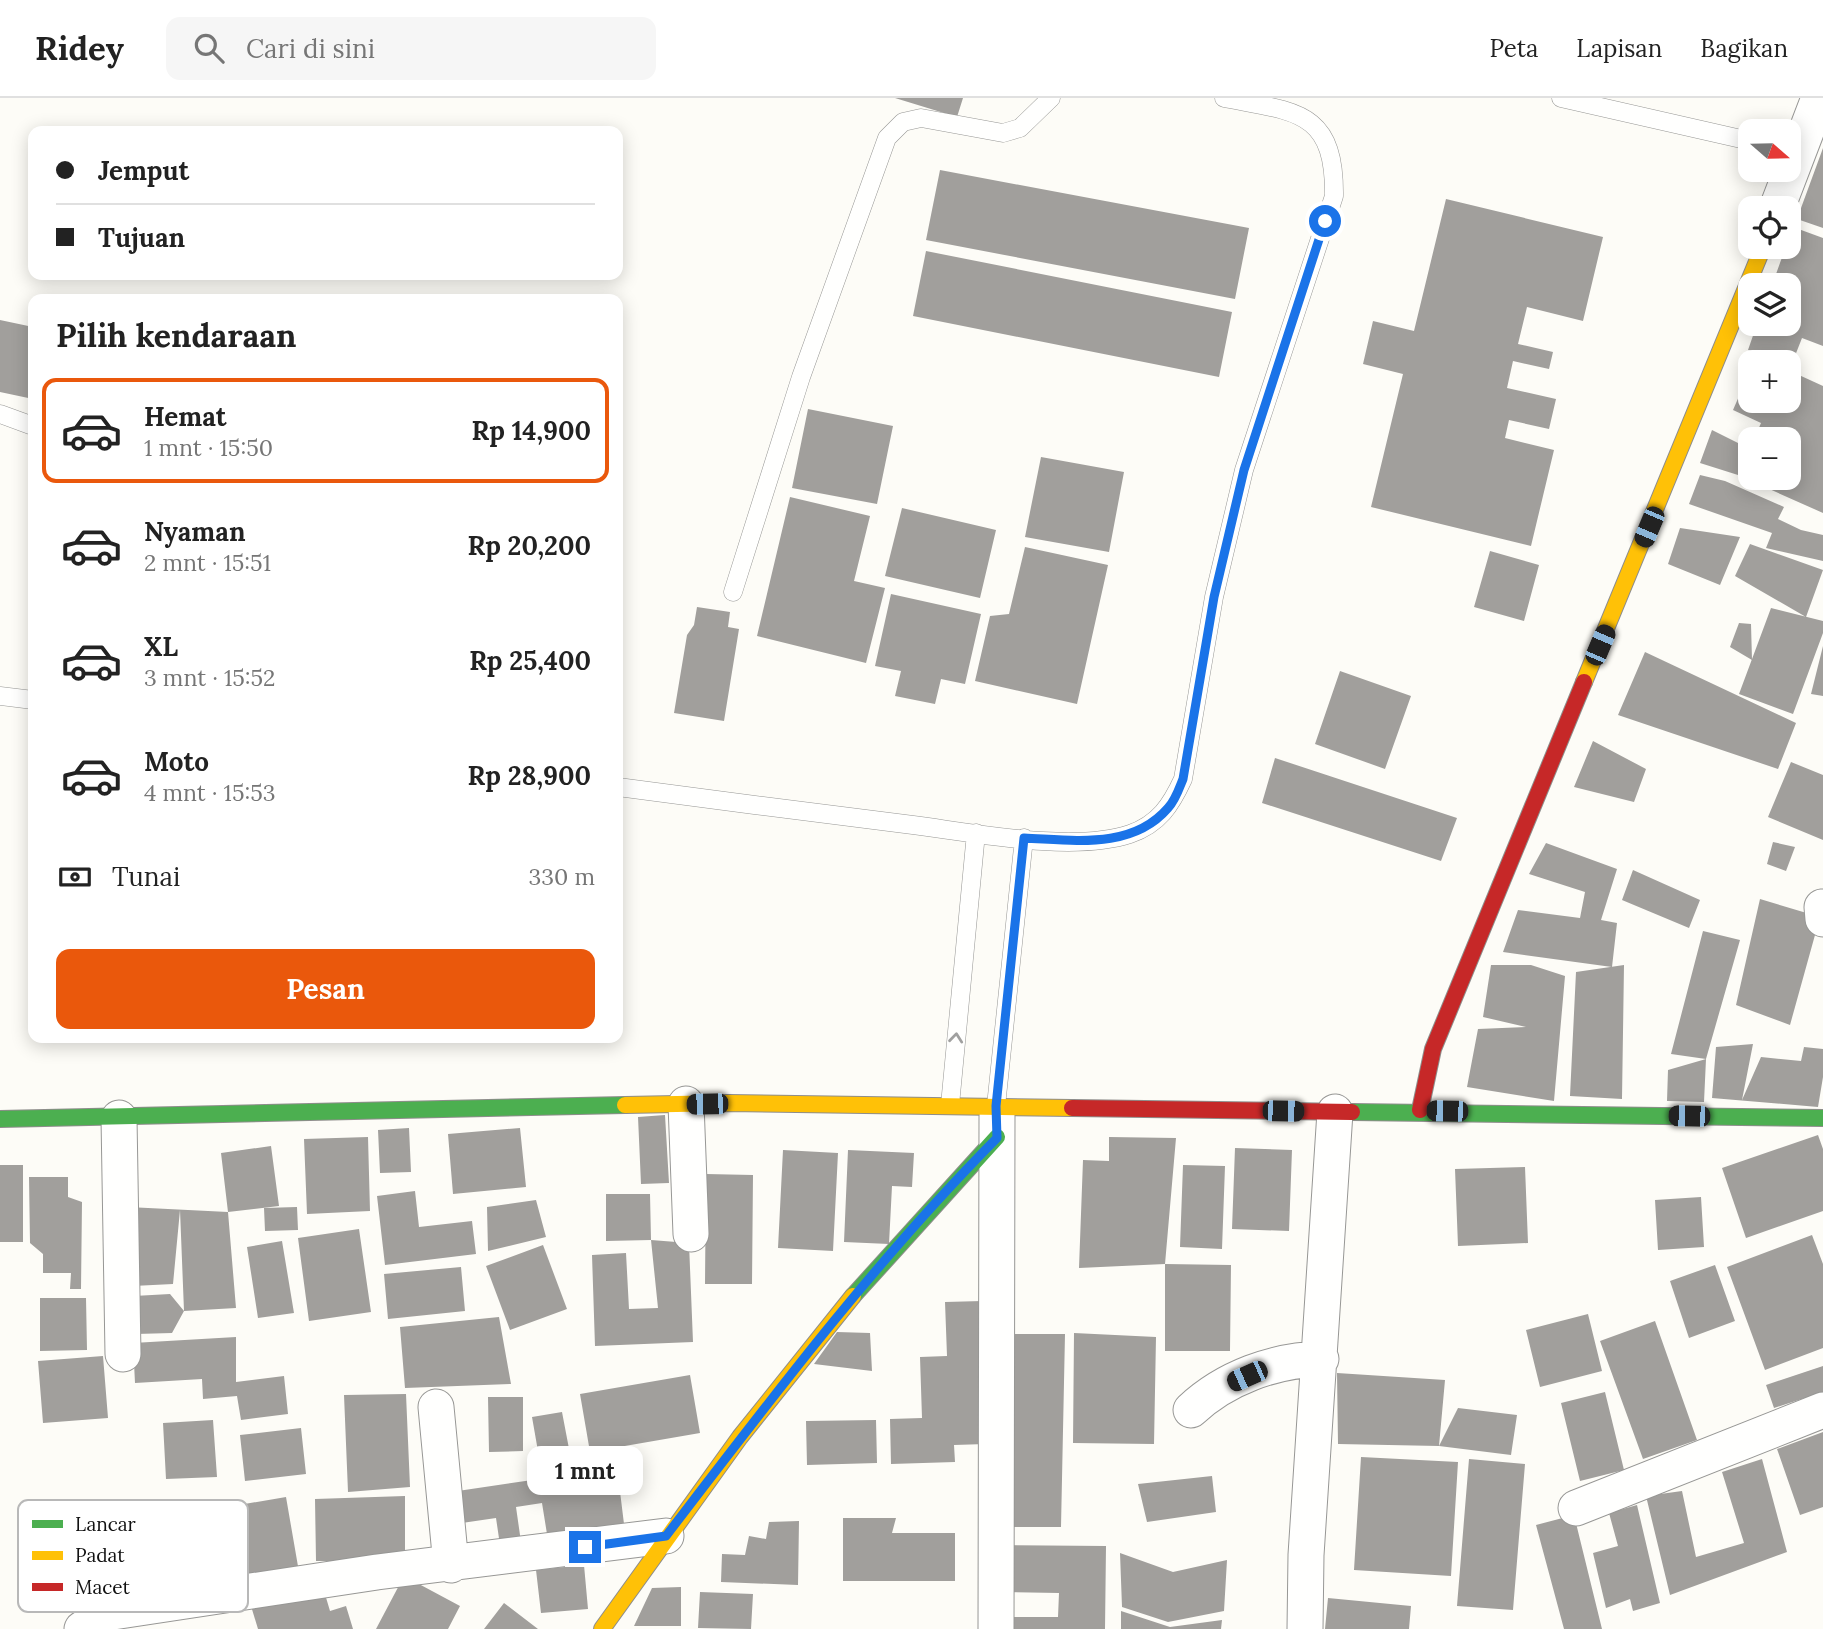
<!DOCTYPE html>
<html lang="id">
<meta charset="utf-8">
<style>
:root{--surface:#fff;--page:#f6f6f6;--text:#222;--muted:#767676;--line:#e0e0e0;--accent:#ea580c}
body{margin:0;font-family:Lora,serif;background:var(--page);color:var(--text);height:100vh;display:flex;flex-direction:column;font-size:26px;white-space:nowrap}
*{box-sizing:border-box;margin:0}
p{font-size:23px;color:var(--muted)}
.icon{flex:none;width:38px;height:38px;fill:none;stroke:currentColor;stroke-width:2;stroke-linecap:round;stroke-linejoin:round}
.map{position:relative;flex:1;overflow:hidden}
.panel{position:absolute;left:28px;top:196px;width:595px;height:749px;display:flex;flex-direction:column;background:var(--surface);border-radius:14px;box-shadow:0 4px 18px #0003}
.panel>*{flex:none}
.hud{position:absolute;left:28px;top:28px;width:595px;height:154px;border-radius:14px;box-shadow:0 4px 18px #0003;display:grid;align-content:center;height:154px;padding:0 28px;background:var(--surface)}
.needle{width:46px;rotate:110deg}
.fabs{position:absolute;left:1738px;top:21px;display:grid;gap:14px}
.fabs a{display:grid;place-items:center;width:63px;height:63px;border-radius:14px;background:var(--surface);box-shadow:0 4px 18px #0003;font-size:35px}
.end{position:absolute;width:32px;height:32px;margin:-16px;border:9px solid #1a73e8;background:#fff;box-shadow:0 0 0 4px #fff}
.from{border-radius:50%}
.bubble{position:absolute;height:49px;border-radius:14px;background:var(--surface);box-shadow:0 4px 18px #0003;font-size:23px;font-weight:800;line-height:49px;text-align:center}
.car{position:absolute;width:21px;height:42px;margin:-21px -10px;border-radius:9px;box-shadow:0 0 5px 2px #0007;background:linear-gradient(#222 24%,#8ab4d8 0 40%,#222 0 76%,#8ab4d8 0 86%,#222 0)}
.hud b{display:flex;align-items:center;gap:24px;height:66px;font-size:26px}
.hud b+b{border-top:2px solid var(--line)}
.hud i{width:18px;height:18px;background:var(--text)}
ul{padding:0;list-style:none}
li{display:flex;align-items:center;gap:21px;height:105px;margin:0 14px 10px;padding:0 14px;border:4px solid transparent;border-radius:14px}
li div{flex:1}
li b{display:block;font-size:26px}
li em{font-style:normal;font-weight:800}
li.current{border-color:var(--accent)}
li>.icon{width:63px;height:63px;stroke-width:1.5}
h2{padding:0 28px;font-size:32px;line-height:84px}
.pay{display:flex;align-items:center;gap:18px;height:77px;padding:0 28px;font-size:26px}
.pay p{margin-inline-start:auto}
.primary-button{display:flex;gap:14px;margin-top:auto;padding:14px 28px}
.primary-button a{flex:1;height:80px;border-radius:14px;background:var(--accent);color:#fff;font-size:28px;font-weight:800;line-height:80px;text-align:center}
header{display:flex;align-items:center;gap:42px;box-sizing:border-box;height:98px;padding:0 35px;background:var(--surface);border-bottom:2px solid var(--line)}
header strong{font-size:33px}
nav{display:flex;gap:38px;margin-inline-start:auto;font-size:24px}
.search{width:490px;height:63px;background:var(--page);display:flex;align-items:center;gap:18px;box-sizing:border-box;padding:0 24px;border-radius:14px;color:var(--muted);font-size:26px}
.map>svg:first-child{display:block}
.building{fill:#a19f9c}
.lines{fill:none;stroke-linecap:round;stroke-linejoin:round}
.lane-casing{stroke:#979795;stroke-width:19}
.street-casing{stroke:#979795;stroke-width:37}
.fast-casing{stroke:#8e8d8b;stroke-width:18}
.slow-casing{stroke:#8e8d8b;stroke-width:18}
.jam-casing{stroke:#8e8d8b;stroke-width:18}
.lane{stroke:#fffffe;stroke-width:18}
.street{stroke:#fffffe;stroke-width:35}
.fast{stroke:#4caf50;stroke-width:16}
.slow{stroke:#ffc107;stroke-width:16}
.jam{stroke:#c62828;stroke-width:16}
.oneway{stroke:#a0a09f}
.route{stroke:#1a73e8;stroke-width:9}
.key{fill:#fff;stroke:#b8b8b8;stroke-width:2}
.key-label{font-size:19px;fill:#111}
</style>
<header>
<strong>Ridey</strong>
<div class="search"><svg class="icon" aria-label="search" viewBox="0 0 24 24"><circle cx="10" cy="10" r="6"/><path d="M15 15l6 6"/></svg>Cari di sini</div>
<nav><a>Peta</a><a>Lapisan</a><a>Bagikan</a></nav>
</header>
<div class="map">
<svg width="1823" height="1531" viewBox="0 0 1823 1531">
<rect width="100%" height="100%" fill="#fdfcf7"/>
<!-- building -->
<path class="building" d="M 895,0 L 963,0 L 957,19 Z
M 1823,50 L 1823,130 L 1797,121 Z
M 940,72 L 1249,130 L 1235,201 L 926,142 Z
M 1446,101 L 1603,139 L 1583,223 L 1527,209 L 1518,246 L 1553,254 L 1549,271 L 1513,263 L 1507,290 L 1556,301 L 1549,331 L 1509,322 L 1505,340 L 1554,352 L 1531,448 L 1371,409 L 1403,276 L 1363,266 L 1373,223 L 1414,233 Z
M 1793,129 L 1823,140 L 1823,248 L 1802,240 L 1791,268 L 1788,264 L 1748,252 L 1757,226 L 1788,226 L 1788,187 L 1772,187 Z
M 926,153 L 1232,214 L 1219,279 L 913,218 Z
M 0,222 L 33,229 L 33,301 L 0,294 Z
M 1756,258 L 1770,264 L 1754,264 Z
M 1788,272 L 1823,288 L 1823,415 L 1738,377 L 1700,365 L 1712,332 L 1750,351 L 1750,380 L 1788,380 L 1788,341 L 1754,341 L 1761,325 L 1733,312 L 1750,273 L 1750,303 L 1788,303 Z
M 808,311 L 893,328 L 877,406 L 792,390 Z
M 1041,359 L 1124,374 L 1109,454 L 1025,439 Z
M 1700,377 L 1725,383 L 1784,409 L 1778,421 L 1801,432 L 1823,437 L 1823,463 L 1766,450 L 1772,435 L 1689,406 Z
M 790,399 L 870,418 L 854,483 L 885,490 L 866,565 L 757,538 Z
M 902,410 L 996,432 L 980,500 L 885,478 Z
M 1680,430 L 1740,439 L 1720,487 L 1668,466 Z
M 1750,446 L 1823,472 L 1806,519 L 1735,478 Z
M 1025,449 L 1108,467 L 1077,606 L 975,583 L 990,518 L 1009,516 Z
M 1490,453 L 1539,467 L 1524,523 L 1474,509 Z
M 891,496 L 981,516 L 965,586 L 941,581 L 935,606 L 895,598 L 901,573 L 875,568 Z
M 697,509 L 730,514 L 728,529 L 739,531 L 724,623 L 674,615 L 687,537 L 694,527 Z
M 1771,510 L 1823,523 L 1823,535 L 1793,616 L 1739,596 Z
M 1739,525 L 1751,526 L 1752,562 L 1730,549 Z
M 1823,548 L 1823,598 L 1811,596 Z
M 1645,554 L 1796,625 L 1778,671 L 1618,617 Z
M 1340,573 L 1411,598 L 1385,671 L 1315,646 Z
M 1593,643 L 1646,671 L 1634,704 L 1574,689 Z
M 1275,660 L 1457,720 L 1441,763 L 1262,705 Z
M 1791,664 L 1823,677 L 1823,742 L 1768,719 Z
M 1773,744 L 1795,749 L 1786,773 L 1767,766 Z
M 1546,745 L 1617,771 L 1601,822 L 1617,825 L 1612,869 L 1503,854 L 1518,812 L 1580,820 L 1585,794 L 1529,776 Z
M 1633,772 L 1700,802 L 1689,830 L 1622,802 Z
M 1760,801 L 1820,819 L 1790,927 L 1736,907 Z
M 1703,833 L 1740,842 L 1706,961 L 1671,956 Z
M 1491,867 L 1531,867 L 1565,878 L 1554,1003 L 1467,989 L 1478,931 L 1526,929 L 1483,919 Z
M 1624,867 L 1622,1001 L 1570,998 L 1576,874 Z
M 1753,946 L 1742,1002 L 1761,959 L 1801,963 L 1804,949 L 1823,951 L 1823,979 L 1818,1009 L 1712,1000 L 1716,949 Z
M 1706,961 L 1704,1004 L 1667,1003 L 1668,972 Z
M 665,1017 L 669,1085 L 641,1086 L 638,1019 Z
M 409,1030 L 411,1074 L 380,1075 L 378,1032 Z
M 520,1030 L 526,1089 L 453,1096 L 448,1036 Z
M 1818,1037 L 1823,1051 L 1823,1113 L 1746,1140 L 1722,1070 Z
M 368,1039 L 370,1113 L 307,1116 L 304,1041 Z
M 1109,1039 L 1176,1040 L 1165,1166 L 1231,1167 L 1230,1253 L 1165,1253 L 1165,1166 L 1079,1170 L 1083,1062 L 1109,1063 Z
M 271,1048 L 279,1108 L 228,1114 L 236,1210 L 184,1213 L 180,1112 L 173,1186 L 133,1188 L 128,1109 L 228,1114 L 221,1055 Z
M 1235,1050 L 1292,1052 L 1289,1133 L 1232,1131 Z
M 783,1052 L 838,1055 L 833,1153 L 778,1150 Z
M 848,1052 L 914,1055 L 912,1089 L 892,1088 L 889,1146 L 844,1144 Z
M 0,1067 L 23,1067 L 23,1144 L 0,1144 Z
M 1183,1067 L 1225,1068 L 1222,1151 L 1180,1149 Z
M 1525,1069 L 1528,1145 L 1458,1148 L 1455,1071 Z
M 706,1076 L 753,1077 L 752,1186 L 705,1186 Z
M 29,1079 L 68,1079 L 68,1099 L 82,1104 L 81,1191 L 70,1191 L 71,1175 L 43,1175 L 43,1156 L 30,1145 Z
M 415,1093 L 419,1129 L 472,1123 L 476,1156 L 385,1167 L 377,1098 Z
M 606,1096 L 650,1096 L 651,1142 L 606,1143 Z
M 1701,1099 L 1704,1149 L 1658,1152 L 1655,1102 Z
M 536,1102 L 546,1139 L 488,1153 L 487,1109 Z
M 297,1109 L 298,1132 L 265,1133 L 264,1110 Z
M 359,1131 L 371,1214 L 309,1223 L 298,1140 Z
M 1812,1137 L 1823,1166 L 1823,1250 L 1765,1272 L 1727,1169 Z
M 651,1142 L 689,1145 L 693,1244 L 595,1248 L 592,1157 L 626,1155 L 629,1211 L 658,1210 Z
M 282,1143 L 294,1215 L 258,1220 L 247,1149 Z
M 543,1147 L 567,1211 L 510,1232 L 486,1168 Z
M 1715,1167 L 1735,1223 L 1689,1240 L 1670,1183 Z
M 461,1169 L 465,1213 L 388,1221 L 384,1176 Z
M 170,1196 L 184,1213 L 172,1235 L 136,1236 L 134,1198 Z
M 40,1200 L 86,1200 L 87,1252 L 40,1253 Z
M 982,1203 L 986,1346 L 954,1347 L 955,1364 L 891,1366 L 890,1321 L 922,1320 L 920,1259 L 947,1258 L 945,1204 Z
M 1588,1216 L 1602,1273 L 1540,1289 L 1526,1232 Z
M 499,1219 L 511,1286 L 405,1290 L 400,1229 Z
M 1655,1223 L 1697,1342 L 1643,1361 L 1600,1243 Z
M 837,1234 L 870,1235 L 872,1273 L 814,1266 Z
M 1074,1235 L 1156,1239 L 1154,1346 L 1073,1345 Z
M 1015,1236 L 1065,1236 L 1061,1429 L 1011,1429 Z
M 236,1239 L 236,1284 L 284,1278 L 288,1316 L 241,1322 L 237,1298 L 203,1301 L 202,1281 L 135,1285 L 133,1245 Z
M 103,1258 L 108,1320 L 43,1325 L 38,1263 Z
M 1823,1268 L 1823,1294 L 1774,1310 L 1766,1287 Z
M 1337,1275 L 1445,1282 L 1439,1348 L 1338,1346 Z
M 690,1277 L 700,1335 L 590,1354 L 580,1296 Z
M 1605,1294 L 1624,1372 L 1580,1383 L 1561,1305 Z
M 406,1296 L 410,1389 L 348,1394 L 344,1297 Z
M 488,1299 L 523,1299 L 523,1353 L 489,1354 Z
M 1458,1310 L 1517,1317 L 1511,1357 L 1439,1348 Z
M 562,1314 L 570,1356 L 539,1359 L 532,1319 Z
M 213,1322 L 217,1379 L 166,1381 L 163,1325 Z
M 876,1322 L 877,1365 L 807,1367 L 806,1323 Z
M 301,1330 L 306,1376 L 245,1383 L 240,1337 Z
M 1823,1334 L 1823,1409 L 1800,1417 L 1777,1351 Z
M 1361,1359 L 1458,1364 L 1451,1478 L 1354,1472 Z
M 616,1361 L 624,1426 L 547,1436 L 542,1405 L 516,1409 L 521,1444 L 500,1447 L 496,1420 L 455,1426 L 451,1394 L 539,1381 L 538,1371 Z
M 1469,1361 L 1525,1366 L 1513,1512 L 1457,1508 Z
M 1762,1361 L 1787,1454 L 1670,1497 L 1646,1398 L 1682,1393 L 1696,1459 L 1744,1445 L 1722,1374 Z
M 1212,1378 L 1216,1414 L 1147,1424 L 1138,1386 Z
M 405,1398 L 405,1463 L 316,1463 L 315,1401 Z
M 286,1399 L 299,1474 L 232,1486 L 227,1455 L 211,1458 L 204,1413 Z
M 1637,1407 L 1660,1505 L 1633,1513 L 1630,1501 L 1606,1510 L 1593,1455 L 1618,1448 L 1609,1415 Z
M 1574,1417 L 1602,1531 L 1564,1531 L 1536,1427 Z
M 843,1420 L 896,1420 L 892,1435 L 955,1435 L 955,1483 L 843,1483 Z
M 799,1423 L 798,1487 L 721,1484 L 722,1456 L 745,1457 L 749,1438 L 766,1441 L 769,1424 Z
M 1002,1447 L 1106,1448 L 1105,1531 L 1004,1531 L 1004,1519 L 1058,1519 L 1059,1495 L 1001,1494 Z
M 1120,1455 L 1173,1474 L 1227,1462 L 1224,1513 L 1168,1524 L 1122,1509 Z
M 584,1467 L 588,1511 L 541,1515 L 536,1472 Z
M 404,1478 L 460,1508 L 448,1531 L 376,1531 Z
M 322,1486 L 330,1513 L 346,1508 L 353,1531 L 258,1531 L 251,1508 Z
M 681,1489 L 681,1528 L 634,1528 L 652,1490 Z
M 700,1494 L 753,1496 L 751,1531 L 698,1530 Z
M 1328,1500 L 1411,1508 L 1409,1531 L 1325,1531 Z
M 504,1505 L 538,1531 L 484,1531 Z
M 1121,1513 L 1170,1529 L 1222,1522 L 1221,1531 L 1121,1531 Z"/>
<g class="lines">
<defs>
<path id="lane" d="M 1561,0 L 1750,43
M 0,316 L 33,328
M 733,494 L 801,279 L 887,40 L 903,24 L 921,20 L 1003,35 L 1020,30 L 1051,0
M 0,598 L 33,602
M 618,689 C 716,702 815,715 913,727 C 974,735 1073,755 1130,736 C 1159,726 1171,707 1183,681 L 1214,499 L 1244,372 L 1334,98 C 1335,12 1296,14 1224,0
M 950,1007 L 976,735
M 996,1008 L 1024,740"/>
<path id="street" d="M 1777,110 L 1819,0
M 1822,809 L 1823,821
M 686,1006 L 691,1136
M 119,1020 L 123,1256
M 436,1309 L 451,1467
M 1191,1312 C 1225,1280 1274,1262 1321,1261
M 1576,1410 L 1823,1312
M 82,1531 L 106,1515 L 377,1474 L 666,1438
M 996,1531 L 997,1018
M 1305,1531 L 1306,1457 L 1335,1014"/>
<path id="fast" d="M 1352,1014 L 1823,1020
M 0,1021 L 625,1007
M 853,1198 L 997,1039"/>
<path id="slow" d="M 1584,584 L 1763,149
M 625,1007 L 728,1005 L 1072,1010
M 602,1531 L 740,1339 L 853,1198"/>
<path id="jam" d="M 1072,1010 L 1352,1014
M 1420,1012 L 1433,951 L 1584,584"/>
</defs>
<!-- lane casing -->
<use href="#lane" class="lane-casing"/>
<!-- street casing -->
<use href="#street" class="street-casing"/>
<!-- fast casing -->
<use href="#fast" class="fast-casing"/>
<!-- slow casing -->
<use href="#slow" class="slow-casing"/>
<!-- jam casing -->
<use href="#jam" class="jam-casing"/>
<!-- lane -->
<use href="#lane" class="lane"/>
<!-- street -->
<use href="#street" class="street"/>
<!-- fast -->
<use href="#fast" class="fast"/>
<!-- slow -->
<use href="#slow" class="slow"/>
<!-- jam -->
<use href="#jam" class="jam"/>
</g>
<!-- one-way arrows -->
<defs><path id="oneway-chevron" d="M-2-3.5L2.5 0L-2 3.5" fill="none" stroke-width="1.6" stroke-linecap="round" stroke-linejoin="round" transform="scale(1.75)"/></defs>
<use class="oneway" href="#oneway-chevron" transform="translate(956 940) rotate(-84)"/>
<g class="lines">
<!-- route -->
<path class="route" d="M 585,1449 L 666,1438 C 771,1301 875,1163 997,1040 L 996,1008 L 1024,740 C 1073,742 1132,752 1168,710 C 1175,703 1179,691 1183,681 L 1214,499 L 1244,372 L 1325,123"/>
</g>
<!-- legend -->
<rect x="18" y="1402" width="230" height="112" rx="10" class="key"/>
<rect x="32" y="1422" width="31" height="8" fill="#4caf50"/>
<rect x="32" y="1453" width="31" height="9" fill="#ffc107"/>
<rect x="32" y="1485" width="31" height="8" fill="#c62828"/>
<g class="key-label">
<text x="75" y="1433">Lancar</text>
<text x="75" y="1464">Padat</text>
<text x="75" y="1496">Macet</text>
</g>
</svg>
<div class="fabs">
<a><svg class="needle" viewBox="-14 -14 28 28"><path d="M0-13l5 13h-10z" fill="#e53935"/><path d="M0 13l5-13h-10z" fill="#767676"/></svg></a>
<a><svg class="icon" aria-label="locate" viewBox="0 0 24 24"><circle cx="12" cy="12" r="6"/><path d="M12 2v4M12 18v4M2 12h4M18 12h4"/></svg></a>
<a><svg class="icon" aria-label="layers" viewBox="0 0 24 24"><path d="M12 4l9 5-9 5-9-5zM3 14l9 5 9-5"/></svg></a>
<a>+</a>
<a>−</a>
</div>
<i class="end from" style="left:1325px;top:123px"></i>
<i class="end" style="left:585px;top:1449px"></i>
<div class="bubble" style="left:527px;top:1348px;width:116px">1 mnt</div>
<i class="car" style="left:1649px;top:429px;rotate:203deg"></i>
<i class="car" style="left:1600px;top:547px;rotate:23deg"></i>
<i class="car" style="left:707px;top:1006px;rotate:269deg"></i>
<i class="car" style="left:1283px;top:1013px;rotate:91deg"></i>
<i class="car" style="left:1447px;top:1013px;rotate:271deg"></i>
<i class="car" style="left:1689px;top:1018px;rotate:271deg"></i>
<i class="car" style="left:1247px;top:1278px;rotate:246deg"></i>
<div class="hud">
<b><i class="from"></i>Jemput</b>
<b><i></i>Tujuan</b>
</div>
<section class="panel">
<h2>Pilih kendaraan</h2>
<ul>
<li class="current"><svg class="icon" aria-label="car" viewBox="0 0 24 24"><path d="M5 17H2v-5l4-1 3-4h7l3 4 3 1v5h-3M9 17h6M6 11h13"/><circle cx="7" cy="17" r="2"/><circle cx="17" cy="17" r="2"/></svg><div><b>Hemat</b><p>1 mnt · 15:50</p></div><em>Rp 14,900</em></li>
<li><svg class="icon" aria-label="car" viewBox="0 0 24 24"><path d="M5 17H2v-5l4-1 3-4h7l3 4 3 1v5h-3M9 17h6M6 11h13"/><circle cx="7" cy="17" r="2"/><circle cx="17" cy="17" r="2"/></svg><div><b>Nyaman</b><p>2 mnt · 15:51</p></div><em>Rp 20,200</em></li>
<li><svg class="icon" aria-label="car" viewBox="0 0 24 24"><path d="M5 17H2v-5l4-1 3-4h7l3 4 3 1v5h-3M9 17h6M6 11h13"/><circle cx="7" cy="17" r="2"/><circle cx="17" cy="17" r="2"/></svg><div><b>XL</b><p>3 mnt · 15:52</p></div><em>Rp 25,400</em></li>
<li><svg class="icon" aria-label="car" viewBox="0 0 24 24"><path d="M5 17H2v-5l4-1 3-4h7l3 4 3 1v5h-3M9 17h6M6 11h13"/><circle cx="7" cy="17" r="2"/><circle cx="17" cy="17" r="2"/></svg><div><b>Moto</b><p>4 mnt · 15:53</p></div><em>Rp 28,900</em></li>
</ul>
<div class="pay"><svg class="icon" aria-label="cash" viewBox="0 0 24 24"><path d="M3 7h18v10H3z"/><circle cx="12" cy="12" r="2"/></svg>Tunai<p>330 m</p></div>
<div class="primary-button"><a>Pesan</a></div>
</section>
</div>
